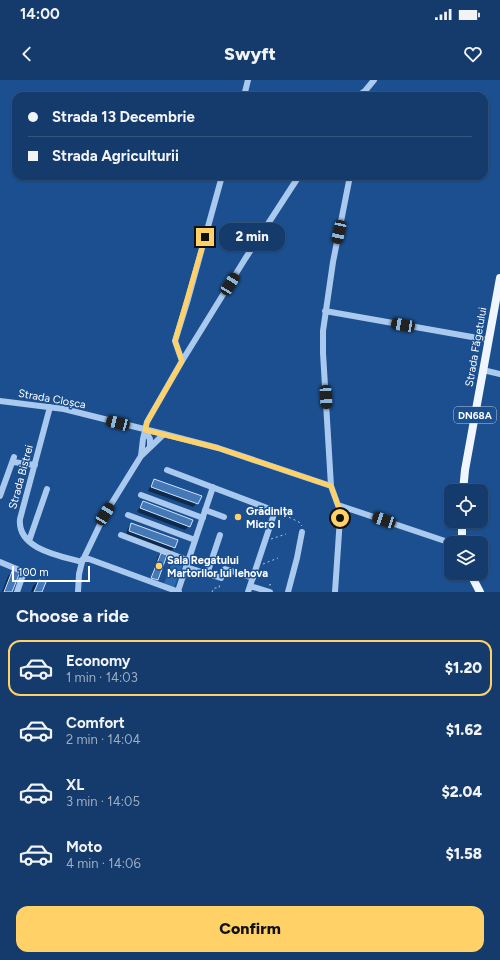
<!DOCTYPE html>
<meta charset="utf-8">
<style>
:root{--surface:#143b6b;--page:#1d4271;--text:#f1f3f6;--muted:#9dadc1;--line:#33557e;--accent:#ffd166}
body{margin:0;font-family:Figtree,sans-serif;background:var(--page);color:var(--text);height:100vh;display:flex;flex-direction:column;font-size:15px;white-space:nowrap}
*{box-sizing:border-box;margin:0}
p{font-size:13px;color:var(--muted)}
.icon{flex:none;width:22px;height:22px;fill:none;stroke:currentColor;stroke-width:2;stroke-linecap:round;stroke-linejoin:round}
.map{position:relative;height:512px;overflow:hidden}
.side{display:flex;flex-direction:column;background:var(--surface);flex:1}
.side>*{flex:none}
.top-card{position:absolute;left:12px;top:12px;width:476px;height:88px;border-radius:12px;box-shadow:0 1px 3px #0004,0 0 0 1px var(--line);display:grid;align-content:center;height:88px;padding:0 16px;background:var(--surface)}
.buttons{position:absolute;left:444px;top:404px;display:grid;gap:8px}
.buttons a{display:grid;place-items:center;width:44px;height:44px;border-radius:8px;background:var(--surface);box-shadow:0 1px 3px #0004,0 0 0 1px var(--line);font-size:20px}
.scale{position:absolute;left:12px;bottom:10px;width:78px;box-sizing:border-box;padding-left:4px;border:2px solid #fff;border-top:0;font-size:11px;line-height:14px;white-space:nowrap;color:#fff;-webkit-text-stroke:3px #1b4f8f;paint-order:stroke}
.end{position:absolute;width:18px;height:18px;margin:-9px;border:5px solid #ffd166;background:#111;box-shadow:0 0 0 2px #111}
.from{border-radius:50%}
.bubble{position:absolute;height:28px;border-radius:12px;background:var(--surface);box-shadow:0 1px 3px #0004,0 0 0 1px var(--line);font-size:13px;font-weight:800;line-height:28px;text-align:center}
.car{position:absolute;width:12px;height:24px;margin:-12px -6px;border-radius:5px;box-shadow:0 0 3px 1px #0007;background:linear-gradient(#222 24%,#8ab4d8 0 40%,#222 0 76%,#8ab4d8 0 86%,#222 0)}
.top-card b{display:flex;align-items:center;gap:14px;height:38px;font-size:15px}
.top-card b+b{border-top:1px solid var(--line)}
.top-card i{width:10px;height:10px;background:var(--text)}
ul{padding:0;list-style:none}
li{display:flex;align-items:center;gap:12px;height:56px;margin:0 8px 6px;padding:0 8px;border:2px solid transparent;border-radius:12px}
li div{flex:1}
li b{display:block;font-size:15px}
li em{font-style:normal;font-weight:800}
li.selected{border-color:var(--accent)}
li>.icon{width:36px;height:36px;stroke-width:1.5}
h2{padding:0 16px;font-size:18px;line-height:48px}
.primary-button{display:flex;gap:8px;margin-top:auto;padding:8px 16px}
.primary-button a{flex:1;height:46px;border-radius:12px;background:var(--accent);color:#111;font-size:16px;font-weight:800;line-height:46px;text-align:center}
.status{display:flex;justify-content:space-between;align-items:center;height:28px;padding:0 20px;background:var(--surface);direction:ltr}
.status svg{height:11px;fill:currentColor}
header{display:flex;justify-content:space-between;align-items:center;height:52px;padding:0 16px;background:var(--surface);font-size:18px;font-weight:800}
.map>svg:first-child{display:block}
.green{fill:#2e69ad}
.shadow{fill:#0007}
.building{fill:#4478b7;stroke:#cfe3fa}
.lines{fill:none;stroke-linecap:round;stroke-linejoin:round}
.path{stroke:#a9c9ee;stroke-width:1;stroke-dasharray:2 3;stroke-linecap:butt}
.minor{stroke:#a9c9ee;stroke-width:6}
.major{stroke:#f0f6ff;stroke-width:8}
.route{stroke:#ffd166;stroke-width:5}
.poi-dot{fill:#ffd166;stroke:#1b4f8f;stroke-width:1.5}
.labels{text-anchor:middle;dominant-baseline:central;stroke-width:3;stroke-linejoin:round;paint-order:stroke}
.shield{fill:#1b4f8f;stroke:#bbcadd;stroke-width:1}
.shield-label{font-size:10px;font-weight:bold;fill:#fff}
.street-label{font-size:11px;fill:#fff;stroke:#1b4f8f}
.poi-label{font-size:11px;font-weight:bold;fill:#fff;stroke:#1b4f8f;text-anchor:start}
</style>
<div class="status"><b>14:00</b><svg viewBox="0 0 49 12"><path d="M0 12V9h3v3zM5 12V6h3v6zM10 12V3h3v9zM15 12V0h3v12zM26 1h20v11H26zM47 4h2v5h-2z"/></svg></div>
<header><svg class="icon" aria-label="back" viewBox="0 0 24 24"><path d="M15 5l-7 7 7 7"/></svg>Swyft<svg class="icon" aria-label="heart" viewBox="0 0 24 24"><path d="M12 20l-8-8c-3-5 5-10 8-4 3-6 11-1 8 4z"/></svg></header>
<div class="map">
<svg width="500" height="512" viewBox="0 0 500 512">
<rect width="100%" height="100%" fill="#1b4f8f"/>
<!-- green -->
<path class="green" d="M 174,477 L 184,481 L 174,508 L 164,504 Z"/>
<!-- shadow -->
<path class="shadow" d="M 155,400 L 197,423 L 193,427 L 148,411 L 151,404 Z
M 143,423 L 189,446 L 185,450 L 137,432 L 140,426 Z
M 132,445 L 174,468 L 171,471 L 126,455 L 128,448 Z
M 161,474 L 157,500 L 154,502 L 150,500 L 158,476 Z
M 13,491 L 11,512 L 2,512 L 8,496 Z
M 39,501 L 41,512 L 31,512 L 33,506 Z"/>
<!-- building -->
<path class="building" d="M 154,399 L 202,416 L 198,424 L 151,407 Z
M 143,421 L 193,440 L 190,447 L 140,428 Z
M 131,443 L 178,460 L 175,468 L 129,451 Z
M 161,473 L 167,475 L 158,500 L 151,498 Z
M 13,489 L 20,492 L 12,512 L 4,512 Z
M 39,500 L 46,502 L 42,512 L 34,512 Z"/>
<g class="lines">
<!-- path -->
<path class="path" d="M 280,433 L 299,442 L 302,446
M 271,459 L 286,454
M 263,484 L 278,478
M 269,505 L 273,504
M 212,512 L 214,508 L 219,508 L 220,503"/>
<!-- minor -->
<path class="minor" d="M 244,16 L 248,0
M 358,16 L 365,11 L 374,0
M 325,231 L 489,260
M 182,281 L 175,261 L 188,219 L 222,96
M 483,290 L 500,294
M 0,321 L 64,329 L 164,354 L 218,368 L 331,406
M 50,327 L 20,439 C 17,469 60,476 82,482
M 145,350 L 150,359 L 150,367
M 141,376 L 143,359 L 147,342 L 182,281 L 245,179 L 299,96
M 13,382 L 35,385
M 167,390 L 275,431 L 248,512
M 141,415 L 203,438
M 0,416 L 14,377
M 338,425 L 451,463
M 205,430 L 224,437
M 128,435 L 195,460
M 121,455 L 187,480
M 29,461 L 47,409
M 83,479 L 89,479 L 179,512
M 0,482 L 24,492 L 17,512
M 186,487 L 221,498 L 223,491 L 225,489 L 253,498
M 207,494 L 220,455
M 250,506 L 270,512
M 178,511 L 213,407
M 78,512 L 79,494 L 82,482 L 105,434 L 141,376 L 164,354
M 288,512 L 297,478 L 302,452
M 335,512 L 340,438 L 339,428 L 331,406 L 323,273 L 323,251 L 333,182 L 350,96"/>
<!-- major -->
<path class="major" d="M 463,411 L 465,390 L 500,198
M 462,463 L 462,441
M 470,493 L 480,512"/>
</g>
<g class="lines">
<!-- route -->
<path class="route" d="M 205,157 L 175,261 L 182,281 L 147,342 L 145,350 L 218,368 L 331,406 L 339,428 L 340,438"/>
</g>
<!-- markers -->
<g class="poi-dot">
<circle cx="238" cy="437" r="4"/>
<circle cx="159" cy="486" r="4"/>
</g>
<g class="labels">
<!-- shield labels -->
<rect class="shield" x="454" y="327" width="42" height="16" rx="3"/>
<g class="shield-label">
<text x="475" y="335">DN68A</text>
</g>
<!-- street labels -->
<g class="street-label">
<text transform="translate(476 267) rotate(-80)">Strada Făgetului</text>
<text transform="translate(52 319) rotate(10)">Strada Cloșca</text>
<text transform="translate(21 397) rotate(-75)">Strada Bistrei</text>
</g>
<!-- poi labels -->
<g class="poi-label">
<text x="246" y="431">Grădinița<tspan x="246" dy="13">Micro I</tspan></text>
<text x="167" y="480">Sala Regatului<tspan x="167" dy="13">Martorilor lui Iehova</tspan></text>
</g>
</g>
</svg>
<div class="buttons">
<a><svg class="icon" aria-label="locate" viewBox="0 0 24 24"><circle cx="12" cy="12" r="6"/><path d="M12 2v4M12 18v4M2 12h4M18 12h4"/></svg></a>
<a><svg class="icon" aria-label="layers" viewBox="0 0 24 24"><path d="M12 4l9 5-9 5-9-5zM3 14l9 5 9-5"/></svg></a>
</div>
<div class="scale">100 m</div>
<i class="end from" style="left:340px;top:438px"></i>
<i class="end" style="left:205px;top:157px"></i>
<div class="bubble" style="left:219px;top:143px;width:66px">2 min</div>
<i class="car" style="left:339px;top:152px;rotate:192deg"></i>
<i class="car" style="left:230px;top:204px;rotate:32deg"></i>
<i class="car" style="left:403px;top:245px;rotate:280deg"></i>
<i class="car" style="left:326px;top:317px;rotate:177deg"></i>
<i class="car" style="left:118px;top:343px;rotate:285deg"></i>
<i class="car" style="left:105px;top:434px;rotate:32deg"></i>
<i class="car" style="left:384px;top:440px;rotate:289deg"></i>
<div class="top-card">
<b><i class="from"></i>Strada 13 Decembrie</b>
<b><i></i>Strada Agriculturii</b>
</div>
</div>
<section class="side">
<h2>Choose a ride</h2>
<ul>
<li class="selected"><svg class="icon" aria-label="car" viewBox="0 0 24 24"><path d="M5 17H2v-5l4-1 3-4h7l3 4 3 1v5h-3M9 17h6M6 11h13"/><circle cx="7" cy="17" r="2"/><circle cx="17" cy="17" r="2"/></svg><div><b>Economy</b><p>1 min · 14:03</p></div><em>$1.20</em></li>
<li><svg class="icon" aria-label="car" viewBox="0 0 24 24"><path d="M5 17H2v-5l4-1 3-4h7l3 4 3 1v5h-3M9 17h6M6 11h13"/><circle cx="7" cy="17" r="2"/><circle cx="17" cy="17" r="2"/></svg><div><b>Comfort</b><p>2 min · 14:04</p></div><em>$1.62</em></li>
<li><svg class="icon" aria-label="car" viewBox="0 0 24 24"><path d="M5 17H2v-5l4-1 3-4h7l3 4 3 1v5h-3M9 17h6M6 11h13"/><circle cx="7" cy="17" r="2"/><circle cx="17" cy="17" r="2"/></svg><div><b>XL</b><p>3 min · 14:05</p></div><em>$2.04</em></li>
<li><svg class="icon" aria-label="car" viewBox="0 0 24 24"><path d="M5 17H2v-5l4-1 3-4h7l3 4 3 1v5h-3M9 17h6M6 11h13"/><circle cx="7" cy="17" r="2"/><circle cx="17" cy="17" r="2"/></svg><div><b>Moto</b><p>4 min · 14:06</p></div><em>$1.58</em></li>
</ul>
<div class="primary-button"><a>Confirm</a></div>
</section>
